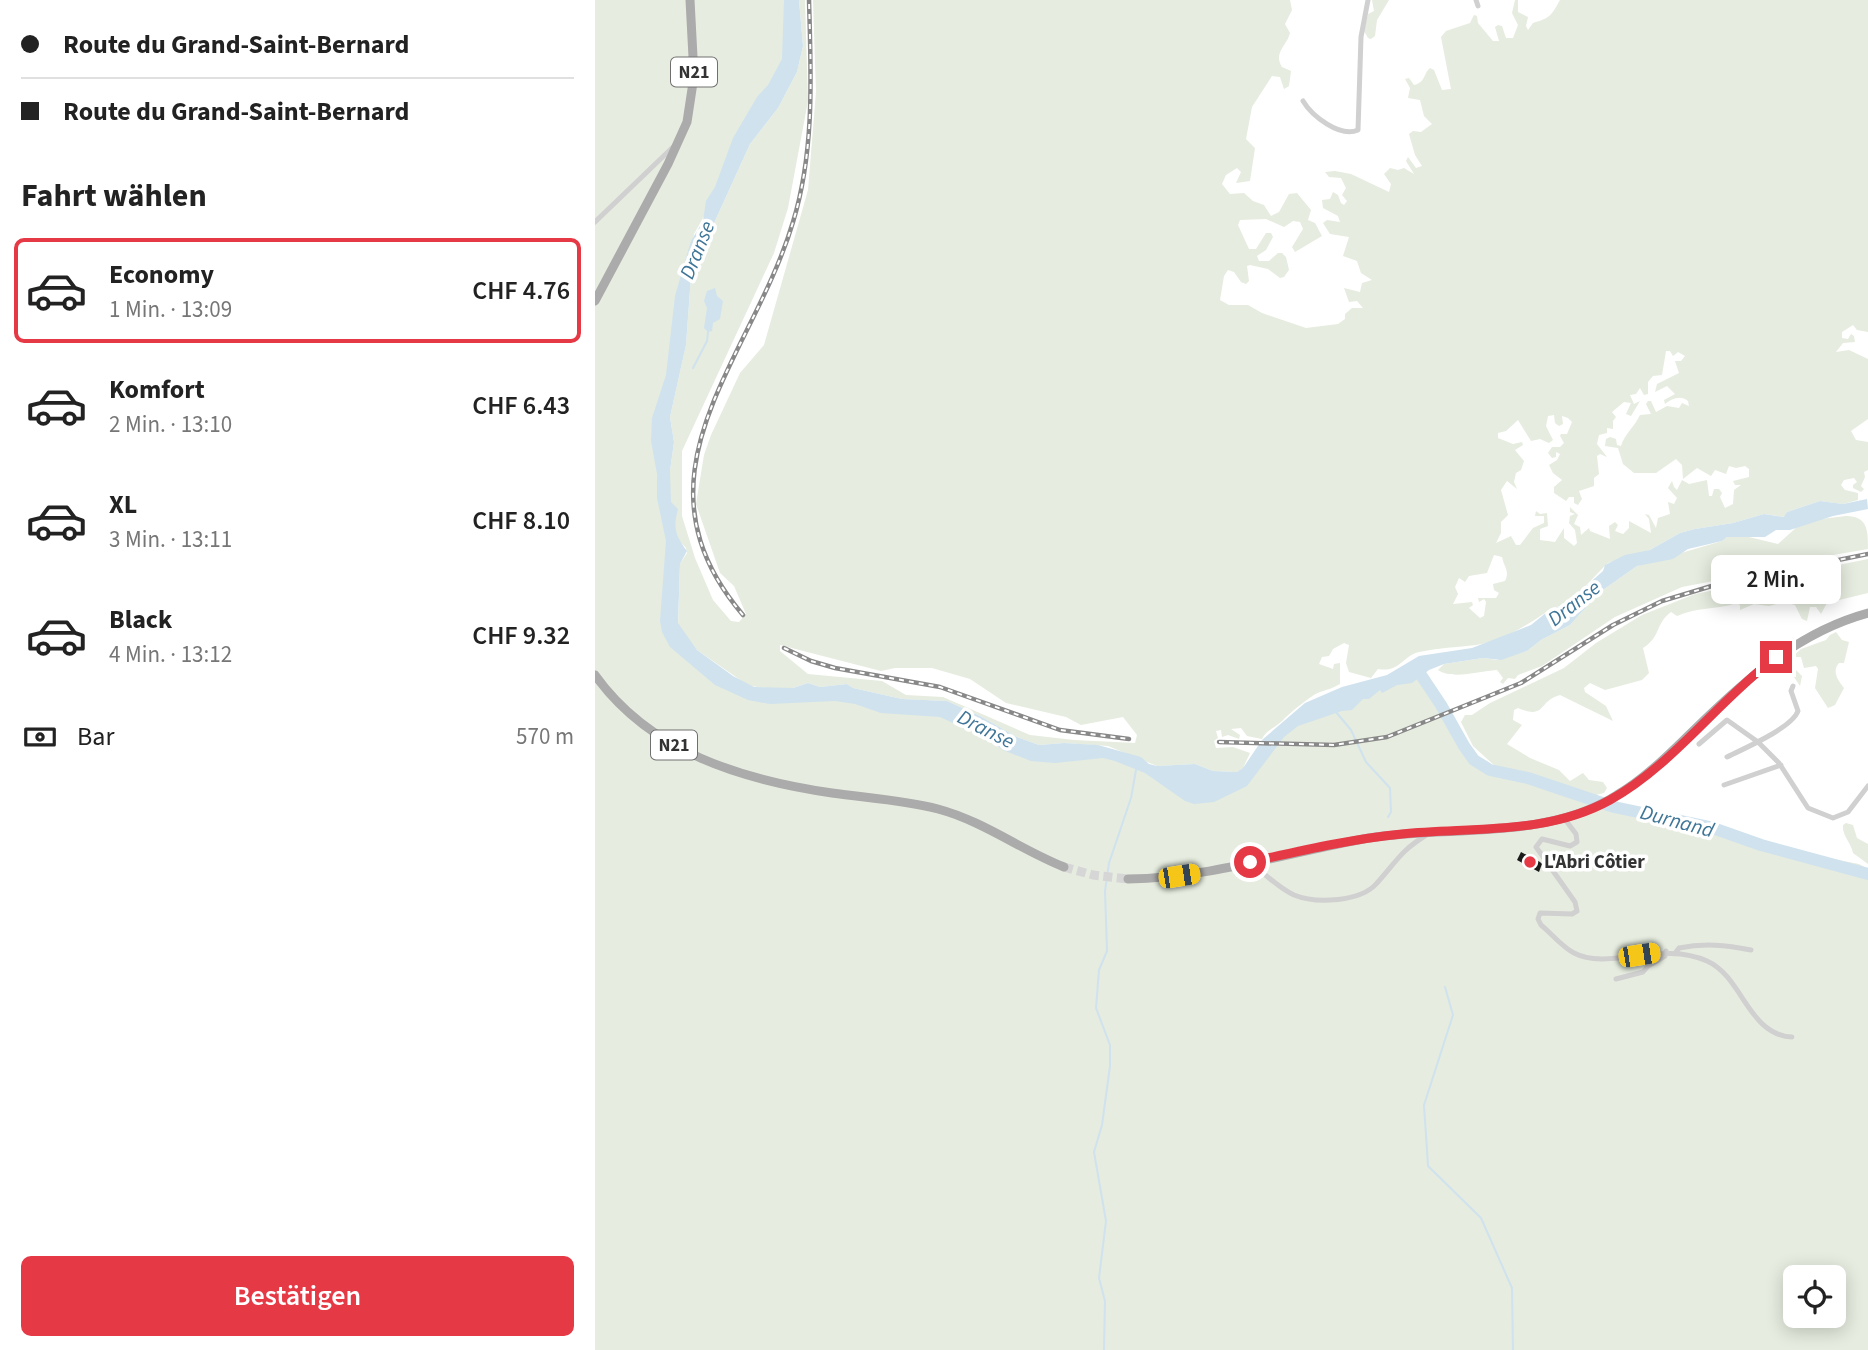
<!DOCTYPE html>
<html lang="de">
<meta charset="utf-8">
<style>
:root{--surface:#fff;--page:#f6f6f6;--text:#222;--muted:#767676;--line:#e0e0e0;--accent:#e63946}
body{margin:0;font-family:"Source Sans 3",sans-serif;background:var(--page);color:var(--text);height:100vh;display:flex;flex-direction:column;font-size:26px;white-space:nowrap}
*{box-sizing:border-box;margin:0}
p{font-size:23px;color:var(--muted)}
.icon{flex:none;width:38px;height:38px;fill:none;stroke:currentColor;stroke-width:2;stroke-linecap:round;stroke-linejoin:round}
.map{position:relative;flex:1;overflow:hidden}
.drawer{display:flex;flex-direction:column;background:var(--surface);width:595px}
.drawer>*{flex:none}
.guide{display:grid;align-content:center;height:154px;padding:0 21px;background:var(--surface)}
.fabs{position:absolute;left:1188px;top:1265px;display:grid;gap:14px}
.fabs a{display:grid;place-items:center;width:63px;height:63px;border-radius:10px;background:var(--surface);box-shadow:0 4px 18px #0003;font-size:35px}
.end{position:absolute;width:32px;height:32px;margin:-16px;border:9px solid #e63946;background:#fff;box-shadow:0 0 0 4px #fff}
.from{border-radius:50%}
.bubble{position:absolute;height:49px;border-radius:10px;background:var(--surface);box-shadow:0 4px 18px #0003;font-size:23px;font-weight:600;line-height:49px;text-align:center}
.car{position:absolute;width:21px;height:42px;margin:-21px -10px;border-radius:9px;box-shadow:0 0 5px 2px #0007;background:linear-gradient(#f5c518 24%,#345 0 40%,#f5c518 0 76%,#345 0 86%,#f5c518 0)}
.guide b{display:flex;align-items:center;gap:24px;height:66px;font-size:26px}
.guide b+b{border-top:2px solid var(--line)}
.guide i{width:18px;height:18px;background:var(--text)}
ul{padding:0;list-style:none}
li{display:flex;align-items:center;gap:21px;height:105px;margin:0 14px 10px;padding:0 7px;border:4px solid transparent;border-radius:10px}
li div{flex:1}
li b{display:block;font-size:26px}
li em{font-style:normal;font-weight:600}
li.current{border-color:var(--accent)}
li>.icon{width:63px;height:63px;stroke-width:1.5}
h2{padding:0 21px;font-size:32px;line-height:84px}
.pay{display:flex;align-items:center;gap:18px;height:77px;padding:0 21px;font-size:26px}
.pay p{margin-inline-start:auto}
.action{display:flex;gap:14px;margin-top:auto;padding:14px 21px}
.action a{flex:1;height:80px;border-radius:10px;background:var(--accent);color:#fff;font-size:28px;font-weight:600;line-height:80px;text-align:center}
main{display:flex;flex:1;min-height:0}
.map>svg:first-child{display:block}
.green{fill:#e6ecdf;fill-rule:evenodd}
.water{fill:#cfe2ee}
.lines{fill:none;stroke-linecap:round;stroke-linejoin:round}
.stream{stroke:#cfe2ee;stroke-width:2}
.river{stroke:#cfe2ee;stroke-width:12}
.building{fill:#1a1a1a}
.primary-tunnel{stroke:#d6d6d6;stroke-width:9;stroke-dasharray:9 4.5;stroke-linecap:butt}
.minor{stroke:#d0d0d0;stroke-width:5}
.primary{stroke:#ababab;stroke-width:9}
.rail-casing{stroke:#888;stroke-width:4.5}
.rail{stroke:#fff;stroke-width:2;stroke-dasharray:5;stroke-linecap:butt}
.route{stroke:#e63946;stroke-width:9}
.poi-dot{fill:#e63946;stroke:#fff;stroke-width:2.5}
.labels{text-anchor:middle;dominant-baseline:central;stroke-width:7;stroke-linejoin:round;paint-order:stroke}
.shield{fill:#fff;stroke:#707070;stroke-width:2}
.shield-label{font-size:18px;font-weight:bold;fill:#333}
.poi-label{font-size:19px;font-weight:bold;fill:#333;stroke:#fff;text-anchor:start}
.water-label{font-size:21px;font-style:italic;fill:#3f7597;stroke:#fff}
</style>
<main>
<section class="drawer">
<div class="guide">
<b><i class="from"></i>Route du Grand-Saint-Bernard</b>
<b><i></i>Route du Grand-Saint-Bernard</b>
</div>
<h2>Fahrt wählen</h2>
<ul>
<li class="current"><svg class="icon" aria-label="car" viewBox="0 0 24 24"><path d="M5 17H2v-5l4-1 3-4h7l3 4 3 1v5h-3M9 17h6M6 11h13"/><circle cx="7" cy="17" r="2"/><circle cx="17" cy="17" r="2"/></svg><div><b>Economy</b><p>1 Min. · 13:09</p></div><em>CHF 4.76</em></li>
<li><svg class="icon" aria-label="car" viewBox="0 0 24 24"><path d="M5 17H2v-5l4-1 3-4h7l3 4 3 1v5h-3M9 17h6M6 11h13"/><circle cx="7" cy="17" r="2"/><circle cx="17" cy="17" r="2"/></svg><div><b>Komfort</b><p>2 Min. · 13:10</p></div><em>CHF 6.43</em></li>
<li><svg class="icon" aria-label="car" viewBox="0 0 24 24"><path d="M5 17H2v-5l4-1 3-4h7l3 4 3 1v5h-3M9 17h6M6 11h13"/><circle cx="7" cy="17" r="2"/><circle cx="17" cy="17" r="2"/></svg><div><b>XL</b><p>3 Min. · 13:11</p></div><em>CHF 8.10</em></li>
<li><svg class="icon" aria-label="car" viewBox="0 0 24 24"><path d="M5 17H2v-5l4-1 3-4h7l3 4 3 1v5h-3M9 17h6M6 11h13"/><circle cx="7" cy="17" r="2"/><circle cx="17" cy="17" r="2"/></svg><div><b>Black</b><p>4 Min. · 13:12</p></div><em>CHF 9.32</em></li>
</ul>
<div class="pay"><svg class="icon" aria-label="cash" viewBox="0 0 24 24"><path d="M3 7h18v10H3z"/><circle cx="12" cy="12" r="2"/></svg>Bar<p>570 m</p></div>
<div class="action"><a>Bestätigen</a></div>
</section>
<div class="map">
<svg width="1273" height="1350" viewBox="0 0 1273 1350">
<rect width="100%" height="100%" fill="#fff"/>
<!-- green -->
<path class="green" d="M 0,0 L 193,0 L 199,38 L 175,99 L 99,234 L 80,369 L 66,425 L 75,633 L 129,676 L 151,684 L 102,650 L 83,627 L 85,564 L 92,553 L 91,548 L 80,536 L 79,524 L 82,509 L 75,502 L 75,471 L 79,442 L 75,417 L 91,345 L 96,276 L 104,252 L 118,240 L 115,232 L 155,144 L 183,108 L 202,72 L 208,46 L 204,0 L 210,0 L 213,101 L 193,208 L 179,253 L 87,451 L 87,516 L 100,558 L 118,600 L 136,621 L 144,622 L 151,614 L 139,586 L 125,573 L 101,504 L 109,455 L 116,435 L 145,373 L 169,345 L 213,190 L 221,92 L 218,0 L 695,0 L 697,10 L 690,24 L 695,33 C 692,46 678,52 687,67 L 696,71 L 694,86 L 689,89 L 685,77 L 677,76 L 657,107 L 651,139 L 660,148 L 655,181 L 641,183 L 646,172 L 642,168 L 631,175 L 627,184 L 635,194 L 649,193 L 658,201 L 669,205 L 676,216 L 684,212 L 694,194 L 702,193 L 716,210 L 713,220 L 720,223 L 727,236 L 700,252 L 697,247 L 708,229 L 705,222 L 698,221 L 689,227 L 671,219 L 645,220 L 643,225 L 654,249 L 661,249 L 671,233 L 676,233 L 678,237 L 671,250 L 662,256 L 664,261 L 674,261 L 683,253 L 687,253 L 691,257 L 694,270 L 689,277 L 685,278 L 673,269 L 655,265 L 652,266 L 654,281 L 651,284 L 646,282 L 639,272 L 633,270 L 629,276 L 625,300 L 634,305 L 653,305 L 667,313 L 711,328 L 743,324 L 750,319 L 750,314 L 757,308 L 768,308 L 762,301 L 754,302 L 749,288 L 765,292 L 767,283 L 777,280 L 766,273 L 762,261 L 748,256 L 754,237 L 735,234 L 728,223 L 732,220 L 745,222 L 743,216 L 728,208 L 727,200 L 735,199 L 738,192 L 743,195 L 746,203 L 749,205 L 752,201 L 747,195 L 751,188 L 746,178 L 734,177 L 730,172 L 740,171 L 756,174 L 794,192 L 796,184 L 789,174 L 795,168 L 803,170 L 809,168 L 819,174 L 811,161 L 813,157 L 821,168 L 827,166 L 820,155 L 814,134 L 818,131 L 826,132 L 837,124 L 829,116 L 825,100 L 813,98 L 815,88 L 810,79 L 814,78 L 819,85 C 831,82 828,74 835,68 L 839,70 L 847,90 L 856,89 L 846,37 L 851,31 L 875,23 L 879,15 L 882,16 L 883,23 L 898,41 L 904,41 L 900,27 L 903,25 L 907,26 L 911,38 L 918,38 L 923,25 L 917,13 L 920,0 L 923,0 L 923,12 L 933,17 L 931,26 L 933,30 L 938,23 C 955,18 956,16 965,0 L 1273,0 L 1273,332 L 1262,330 L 1258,325 L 1247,332 L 1247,338 L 1253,339 L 1256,334 L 1259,336 L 1260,342 L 1248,343 L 1241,352 L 1254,350 L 1273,359 L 1273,419 L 1256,431 L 1261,440 L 1273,442 L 1273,470 L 1269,472 L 1270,477 L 1266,486 L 1269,489 L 1266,492 L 1258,488 L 1258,485 L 1262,482 L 1259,478 L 1249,480 L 1246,485 L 1250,490 L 1263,493 L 1263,500 L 1248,504 L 1225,501 L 1192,512 L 1190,517 L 1169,514 L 1138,523 L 1100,529 L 1085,533 L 1055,550 L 1013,563 C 1001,574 989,589 976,600 C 969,606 960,606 953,611 C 932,625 907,641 881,645 C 862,647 843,648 824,652 C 807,656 805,673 783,669 L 776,678 L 754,672 L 751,663 L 754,645 L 749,643 L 738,649 L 734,656 L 727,657 L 724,664 L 738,669 L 739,664 L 745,663 L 745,684 C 738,688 734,689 725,692 C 716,695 695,713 687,721 C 679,729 672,729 667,739 L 652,736 L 646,728 L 636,729 L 645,735 L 644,739 L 633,735 L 627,737 L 626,730 L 621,731 L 623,738 L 619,741 L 621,748 L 638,747 L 655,753 L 648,768 L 642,772 L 618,771 L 600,764 L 562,766 L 513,746 L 469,743 L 444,745 L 422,737 L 385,716 L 352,701 L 307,699 L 258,688 L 252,684 L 225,687 L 213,683 L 198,688 L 172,688 L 155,686 L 182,697 L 244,689 L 348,713 L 433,757 L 510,756 L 622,790 L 705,718 L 816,671 L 835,680 L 869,749 L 897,773 L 964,785 L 995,802 L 1060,819 L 1086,819 L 1146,834 L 1163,845 L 1264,864 L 1273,869 L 1273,1350 L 0,1350 ZM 1071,351 L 1075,351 L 1078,356 L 1083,352 L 1090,356 L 1086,361 L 1080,361 L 1084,373 L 1062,384 L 1060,392 L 1072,386 L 1080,394 L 1069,400 L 1070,404 C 1077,398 1086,395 1093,401 L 1094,406 L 1087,403 L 1084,408 L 1072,406 L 1061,412 L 1056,401 L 1053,401 L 1051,404 L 1056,414 L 1045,415 C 1040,426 1029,435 1026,446 L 1022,445 L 1021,439 L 1015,437 L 1011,439 L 1010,446 L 1023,448 L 1028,464 L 1039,473 L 1061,473 L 1081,459 L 1087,465 L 1088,479 L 1102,468 L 1116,476 L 1120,470 L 1131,474 L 1134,466 L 1141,468 L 1150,466 L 1154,469 L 1154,477 L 1138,481 L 1140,485 L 1146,485 L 1139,490 L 1138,504 L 1130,508 L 1125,497 L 1127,493 L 1124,489 L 1119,489 L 1117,496 L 1114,496 L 1112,480 L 1094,484 L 1087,480 L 1082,490 L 1079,487 L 1077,481 L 1073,488 L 1082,498 L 1079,504 L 1073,502 L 1075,514 L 1063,518 L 1061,528 L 1054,515 L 1050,514 L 1054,519 L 1056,533 L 1034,521 L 1034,528 L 1028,534 L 1020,531 L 1023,525 L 1020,522 L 1014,526 L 1015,539 L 995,531 L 994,528 L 986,535 L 985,527 L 979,524 L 983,515 L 975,507 L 975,512 L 980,514 L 975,516 L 974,523 L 980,530 L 982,543 L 979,546 L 969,538 L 969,528 L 960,542 L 945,540 L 945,529 L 953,526 L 952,513 L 945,514 L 941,511 L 940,516 L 949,516 L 949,523 L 938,528 L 925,545 L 921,545 L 916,536 L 901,543 L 906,533 L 906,522 L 913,515 L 906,490 L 912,481 L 922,489 L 919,482 L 921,473 L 926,470 L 929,461 L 920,450 L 928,445 L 927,442 L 918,444 L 903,438 L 903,433 L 911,431 L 923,420 L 936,441 L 945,439 L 954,443 L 958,440 L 951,426 L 953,416 L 959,415 L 960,423 L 964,426 L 968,424 L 967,416 L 973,418 L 977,422 L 972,434 L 966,434 L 965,436 L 969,443 L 965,447 L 957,447 L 953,453 L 957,458 L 961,457 L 961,452 L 965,454 L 962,460 L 954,465 L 958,473 L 967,480 L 959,487 L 959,493 L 971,501 L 974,497 L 979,497 L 979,503 L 983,505 L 987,499 L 984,491 L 999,486 L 999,478 L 1004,474 L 1002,456 L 1005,454 L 1012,457 L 1002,444 L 1004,435 L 1012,433 L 1012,428 L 1018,429 L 1018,421 L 1021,417 L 1017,412 L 1029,402 L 1036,403 L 1031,414 L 1036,416 L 1045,401 L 1039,404 L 1035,395 L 1041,394 L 1045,388 L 1049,395 L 1053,394 L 1053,382 L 1058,376 L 1067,375 ZM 899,555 L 907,557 C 909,567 915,571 910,581 L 898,584 L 899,590 L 904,593 L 901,598 L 883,598 L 884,602 L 889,599 L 891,602 L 889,616 L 885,618 L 874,608 L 878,605 L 877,602 L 858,604 L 863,594 L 860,587 L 864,578 L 870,582 L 874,576 L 892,573 ZM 185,645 L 286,671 L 300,668 L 337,668 L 375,679 L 411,703 L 471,717 L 486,725 L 528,717 L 542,735 L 540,743 L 479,740 L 435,735 L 348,697 L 311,695 L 287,681 L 213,674 L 185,651 ZM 1200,1278 L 1239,1278 L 1239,1316 L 1200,1316 Z
M 777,0 L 794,0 L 782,20 L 780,36 L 776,39 L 773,38 L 769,31 L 773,14 L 779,11 Z
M 1251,516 C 1273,516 1273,531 1273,549 L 1209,560 L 1186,568 L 1087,587 L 1020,617 L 947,666 L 923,675 L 920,679 L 913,678 L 908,684 L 905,682 L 908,678 L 902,670 C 884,671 858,680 843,670 L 849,664 L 888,658 L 902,660 L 932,651 L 946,640 L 975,625 L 1005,592 L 1042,566 L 1127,541 L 1132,537 L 1154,537 L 1183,544 L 1203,526 L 1226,519 Z
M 1273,559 L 1273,593 L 1232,603 L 1226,614 L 1221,607 L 1215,607 L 1212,621 L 1207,619 L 1200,605 L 1189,602 L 1174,606 L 1159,604 L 1145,610 L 1145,605 L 1142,603 C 1121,610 1101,607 1082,616 L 1076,612 C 1060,624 1066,637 1048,648 L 1054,673 L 1047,680 L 1010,690 L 995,683 L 989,688 L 990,692 L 1011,706 L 1018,721 L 965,695 C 943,701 951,720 923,708 L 919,710 L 918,720 L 927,725 L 912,744 L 935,758 L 964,770 L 975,781 L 988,773 L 994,780 L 1008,782 L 1012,788 L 1009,793 L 997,796 L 987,794 L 954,779 L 901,767 L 878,746 L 866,722 L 870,715 L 877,715 L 895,703 L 969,668 L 1001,643 L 1047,615 L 1100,594 Z
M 1241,632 L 1247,640 L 1254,642 L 1249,663 L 1244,663 C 1236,672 1244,681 1249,688 L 1240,705 L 1233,708 L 1220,688 L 1223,669 L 1221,666 L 1209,668 L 1206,657 L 1201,657 L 1201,670 L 1207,676 L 1205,686 L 1193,668 L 1194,660 L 1206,649 L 1231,640 L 1235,635 Z
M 1251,823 L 1258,825 L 1262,838 L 1273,844 L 1273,864 L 1258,853 C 1256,842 1247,836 1248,825 Z"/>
<!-- water -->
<path class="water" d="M 189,0 L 204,0 L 208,46 L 202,72 L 183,108 L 155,144 L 115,232 L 118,240 L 104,252 L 96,276 L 91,345 L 75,417 L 79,442 L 75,471 L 76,502 L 83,509 C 78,528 80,535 92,551 L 85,564 L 83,623 L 102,650 L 138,676 L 159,687 L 198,688 L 213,683 L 225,687 L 252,684 L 258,688 L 307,699 L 352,701 L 385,716 L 422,737 L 444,745 L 469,743 L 503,745 L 546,757 L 554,764 L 562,766 L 600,764 L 618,771 L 642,772 L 648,768 L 667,740 L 710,703 L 747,687 L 792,675 L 824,656 L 877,648 L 936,625 L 952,612 L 973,602 L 1008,571 L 1010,565 L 1030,555 L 1055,550 L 1085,533 L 1100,529 L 1138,523 L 1169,514 L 1189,517 L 1192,512 L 1225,501 L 1248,504 L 1272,499 L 1273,509 L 1238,516 L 1195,530 L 1181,530 L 1170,537 L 1132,537 L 1127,541 L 1093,549 L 1078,559 L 1042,566 L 1005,592 L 975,625 L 946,640 L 932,651 L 906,660 L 888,658 L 849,664 L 834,670 L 817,683 L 802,685 L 787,693 L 785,690 L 774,699 L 768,699 L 757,710 L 747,711 L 703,726 L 689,737 L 652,786 L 619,802 L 599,804 L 590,801 L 550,773 L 520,761 L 508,758 L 460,763 L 436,761 L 408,750 L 389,737 L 345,717 L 286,713 L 260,704 L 240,701 L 175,704 L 153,700 L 120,685 L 75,647 L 67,632 L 65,621 L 71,541 L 62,498 L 62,474 L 56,441 L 57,418 L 71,375 L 80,296 L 96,241 L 108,221 L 111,201 L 120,187 L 138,138 L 162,97 L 173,85 L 187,59 Z
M 120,288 L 122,296 L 128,301 L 125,319 L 118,323 L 117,331 L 113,332 L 109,328 L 112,308 L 109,301 L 112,291 Z"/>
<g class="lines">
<!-- stream -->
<path class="stream" d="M 98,368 L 112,341 L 113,332
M 741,712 L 756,730 L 771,762 L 795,788 L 796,812 L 793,817
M 850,987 L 858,1015 L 829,1105 L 833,1166 L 886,1218 L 917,1288 L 918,1350
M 509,1350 L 510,1301 L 504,1278 L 511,1221 L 499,1152 L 507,1125 L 515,1066 L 515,1045 L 501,1008 L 504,970 L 512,951 L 510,891 L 514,863 L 536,798 L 541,770"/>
<!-- river -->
<path class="river" d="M 820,666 L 846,705 L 869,746 L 879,760 L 895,770 L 933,778 L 1019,807 L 1115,827 L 1166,845 L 1273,874"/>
</g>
<!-- building -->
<path class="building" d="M 926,852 L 945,862 L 947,864 L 944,872 L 922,860 Z"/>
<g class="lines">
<!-- primary-tunnel -->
<path class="primary-tunnel" d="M 469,867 L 498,875 L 533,879"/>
<!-- minor -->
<path class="minor" d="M 881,0 L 883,6
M 708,101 C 717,116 745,138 763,130 L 766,37 L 773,0
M 0,222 L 78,147
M 1104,744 L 1132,720 L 1163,742 L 1184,763 L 1213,808 L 1238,818 L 1253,812 L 1273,786
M 1132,757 C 1148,749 1197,728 1203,711 L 1196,691 L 1198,686
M 1129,785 L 1186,765
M 969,818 L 981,834 L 982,842 L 975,846 L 947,839 L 941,847 L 980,902 L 982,911 L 977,914 L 945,913 L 943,919 L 946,925 C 956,933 967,947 979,953 C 1013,971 1067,940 1112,961 C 1148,977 1153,1035 1197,1037
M 655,862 C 669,873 683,888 699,895 C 721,904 766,902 782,883 C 802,861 805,851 833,834
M 1081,952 L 1084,948 C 1109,943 1131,945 1156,950
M 1021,979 L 1048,972 L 1053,966 L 1070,956 L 1071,951"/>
<!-- primary -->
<path class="primary" d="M 0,301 L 73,164 L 92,122 L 99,76 L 95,0
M 0,675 C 55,752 147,780 237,793 C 272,798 308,800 343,809 C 388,821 426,850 469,867
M 533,879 C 615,878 694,852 774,838 C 855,825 950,841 1022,795 C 1051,778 1075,753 1099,730 C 1150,680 1203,632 1273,613"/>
<defs>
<path id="rail" d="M 148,615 C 28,474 157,360 198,222 C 220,150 216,74 214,0
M 189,648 L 216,661 L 240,668 L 345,687 L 465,730 L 534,739
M 624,742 L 739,745 L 792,737 L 926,683 L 1018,625 L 1067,601 L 1120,585 L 1273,554"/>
</defs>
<!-- rail casing -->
<use href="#rail" class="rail-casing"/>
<!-- rail -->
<use href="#rail" class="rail"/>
</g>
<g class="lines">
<!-- route -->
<path class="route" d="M 655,862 C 705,851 756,839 807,834 C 877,827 952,835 1015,800 C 1077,766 1124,700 1181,657"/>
</g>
<!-- markers -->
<circle class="poi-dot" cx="935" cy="862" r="7"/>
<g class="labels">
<!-- shield labels -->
<g class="shield">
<rect x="76" y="57.5" width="46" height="29" rx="5"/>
<rect x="56" y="730.5" width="46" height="29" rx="5"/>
</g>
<g class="shield-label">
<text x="99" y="72">N21</text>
<text x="79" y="745">N21</text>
</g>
<!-- poi labels -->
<g class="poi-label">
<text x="949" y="862">L'Abri Côtier</text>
</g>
<!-- water labels -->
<g class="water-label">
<text transform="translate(102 250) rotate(-68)">Dranse</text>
<text transform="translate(979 603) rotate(-38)">Dranse</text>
<text transform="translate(391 729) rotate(27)">Dranse</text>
<text transform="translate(1082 821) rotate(15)">Durnand</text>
</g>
</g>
</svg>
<div class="fabs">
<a><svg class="icon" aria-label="locate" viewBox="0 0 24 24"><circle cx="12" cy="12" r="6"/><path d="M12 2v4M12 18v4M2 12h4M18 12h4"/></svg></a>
</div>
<i class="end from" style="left:655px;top:862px"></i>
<i class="end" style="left:1181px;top:657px"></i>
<div class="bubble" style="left:1116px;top:555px;width:130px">2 Min.</div>
<i class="car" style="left:584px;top:876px;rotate:81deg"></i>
<i class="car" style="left:1044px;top:955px;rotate:81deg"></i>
</div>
</main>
